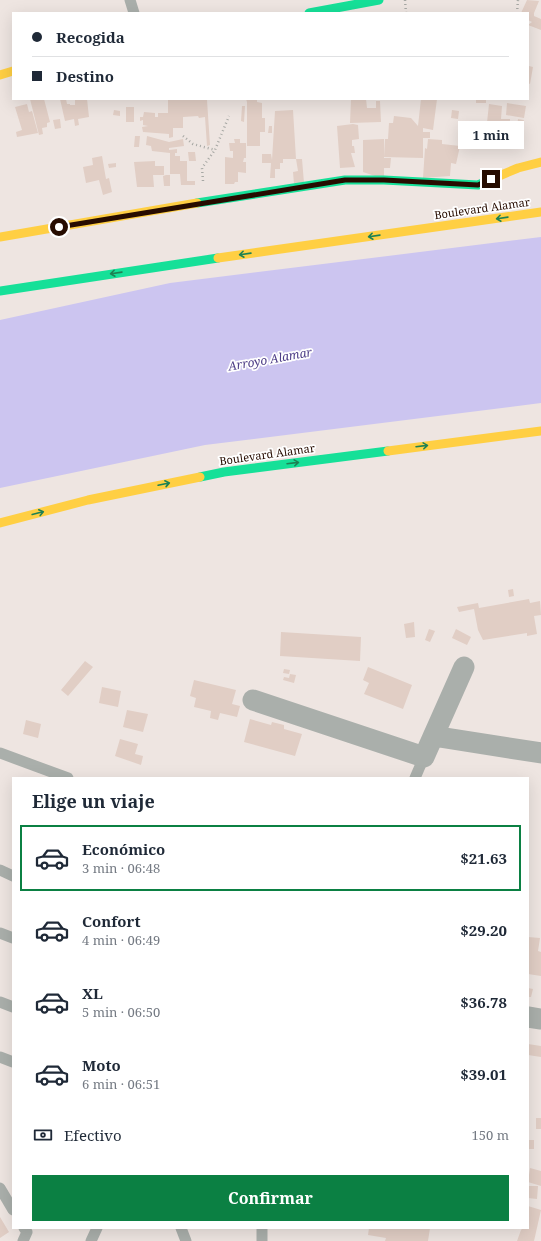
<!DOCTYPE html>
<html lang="es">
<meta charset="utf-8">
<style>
:root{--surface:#fff;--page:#f6f6f7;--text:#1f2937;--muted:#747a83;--line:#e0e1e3;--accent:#0b8043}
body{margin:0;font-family:"Noto Serif",serif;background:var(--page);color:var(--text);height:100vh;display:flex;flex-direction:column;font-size:15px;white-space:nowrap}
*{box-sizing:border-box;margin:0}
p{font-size:13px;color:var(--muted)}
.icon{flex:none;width:22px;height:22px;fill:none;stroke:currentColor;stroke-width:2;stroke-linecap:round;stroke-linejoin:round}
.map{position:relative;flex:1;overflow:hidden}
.details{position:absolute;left:12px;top:777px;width:517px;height:452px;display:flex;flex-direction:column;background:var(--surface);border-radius:0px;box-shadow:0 4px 16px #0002}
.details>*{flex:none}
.hud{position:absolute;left:12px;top:12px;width:517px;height:88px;border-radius:0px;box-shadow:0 4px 16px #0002;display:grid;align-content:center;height:88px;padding:0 20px;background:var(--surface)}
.end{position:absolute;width:18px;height:18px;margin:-9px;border:5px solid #270c00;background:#fff;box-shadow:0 0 0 2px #fff}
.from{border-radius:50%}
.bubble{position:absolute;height:28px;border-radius:0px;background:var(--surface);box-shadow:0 4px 16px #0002;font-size:13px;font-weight:700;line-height:28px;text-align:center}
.hud b{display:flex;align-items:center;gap:14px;height:38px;font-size:15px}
.hud b+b{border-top:1px solid var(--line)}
.hud i{width:10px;height:10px;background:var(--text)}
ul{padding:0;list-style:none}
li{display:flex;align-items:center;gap:12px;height:66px;margin:0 8px 6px;padding:0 12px;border:2px solid transparent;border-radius:0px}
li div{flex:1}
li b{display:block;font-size:15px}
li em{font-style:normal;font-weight:700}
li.on{border-color:var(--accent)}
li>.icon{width:36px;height:36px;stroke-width:1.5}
h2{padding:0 20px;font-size:18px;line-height:48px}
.pay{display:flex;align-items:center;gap:10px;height:44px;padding:0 20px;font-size:15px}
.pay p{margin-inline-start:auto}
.button{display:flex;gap:8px;margin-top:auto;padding:8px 20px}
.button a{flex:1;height:46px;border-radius:0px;background:var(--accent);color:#fff;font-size:16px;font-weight:700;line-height:46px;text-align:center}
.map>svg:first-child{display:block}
.water{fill:#ccc5f0}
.building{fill:#e1cec5}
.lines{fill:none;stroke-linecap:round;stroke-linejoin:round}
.path{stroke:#a7a8a4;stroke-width:2.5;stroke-dasharray:1 3;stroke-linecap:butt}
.lane{stroke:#aaafab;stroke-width:11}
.street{stroke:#aaafab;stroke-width:21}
.fast{stroke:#16e098;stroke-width:9}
.slow{stroke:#ffcf43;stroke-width:9}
.oneway{stroke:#1e8154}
.route{stroke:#270c00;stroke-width:5}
.labels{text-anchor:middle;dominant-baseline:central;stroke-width:3.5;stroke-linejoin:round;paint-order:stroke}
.street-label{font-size:11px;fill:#270c00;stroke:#fff}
.water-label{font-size:12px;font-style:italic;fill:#4d3d87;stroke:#fff}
</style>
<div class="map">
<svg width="541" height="1241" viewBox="0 0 541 1241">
<rect width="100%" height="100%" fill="#eee5e1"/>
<!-- water -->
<path class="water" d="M 541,237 L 541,403 L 205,445 L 0,488 L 0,320 L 170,283 Z"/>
<!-- building -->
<path class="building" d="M 527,0 L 539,1 L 534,13 L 534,16 L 541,19 L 541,30 L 528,25 L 532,22 L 528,20 L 528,13 L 521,13 Z
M 529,66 L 533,67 L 530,84 L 528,83 Z
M 30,99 L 44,99 L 50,122 L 47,123 L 47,127 L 42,128 L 43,134 L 39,135 Z
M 60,99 L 66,99 L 67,104 L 70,104 L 70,105 L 75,105 L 75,99 L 87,99 L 89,117 L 78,119 L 79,125 L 75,126 L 74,119 L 65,121 Z
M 168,99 L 213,99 L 207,100 L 210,145 L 207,146 L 205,117 L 199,118 L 198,116 L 183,117 L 183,128 L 173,128 L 173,137 L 169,138 L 169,134 L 143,132 L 142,127 L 148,126 L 143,125 L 143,120 L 140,121 L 140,117 L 143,117 L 144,112 L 155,113 L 155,117 L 158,117 L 158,113 L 168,113 Z
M 246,99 L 257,99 L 257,102 L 262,103 L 262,118 L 265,118 L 265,132 L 260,132 L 260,146 L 247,146 L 247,102 Z
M 351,99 L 366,99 L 367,108 L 376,108 L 376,101 L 380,101 L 381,122 L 350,123 Z
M 421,99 L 437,99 L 433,130 L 423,128 L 423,132 L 430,132 L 430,138 L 423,138 L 423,158 L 384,157 L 385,139 L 388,139 L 389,123 L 393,123 L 394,116 L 411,118 L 418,126 Z
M 476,99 L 486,99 L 486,103 L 476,103 Z
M 507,103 L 526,106 L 524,118 L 506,115 Z
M 27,104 L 29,112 L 32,111 L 38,133 L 17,137 L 16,132 L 22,130 L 15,107 Z
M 489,104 L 502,106 L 501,119 L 510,119 L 509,142 L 485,141 Z
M 242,106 L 245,106 L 244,122 L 241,121 Z
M 126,107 L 134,107 L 134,122 L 126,122 Z
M 114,110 L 120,111 L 120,116 L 113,115 Z
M 293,110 L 296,159 L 283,159 L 283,163 L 280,163 L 280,169 L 275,169 L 275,178 L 270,178 L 271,163 L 262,163 L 262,154 L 271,154 L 272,160 L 275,111 Z
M 452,110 L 459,111 L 458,119 L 451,118 Z
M 60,119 L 61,128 L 55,129 L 53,120 Z
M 518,119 L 524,120 L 522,127 L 517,125 Z
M 353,124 L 358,125 L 359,139 L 352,140 L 352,146 L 354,146 L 355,153 L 351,153 L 355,167 L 340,168 L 337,126 Z
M 269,126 L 272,126 L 272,133 L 268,133 Z
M 135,136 L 140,136 L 139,147 L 134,147 Z
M 147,136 L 169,142 L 183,139 L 184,146 L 169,148 L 169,150 L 177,149 L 177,153 L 175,153 L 175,156 L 180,156 L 180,161 L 187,161 L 187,181 L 195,181 L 195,185 L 181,185 L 180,174 L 170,174 L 170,153 L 152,151 L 151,146 L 146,145 Z
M 234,139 L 240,139 L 240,143 L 246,143 L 246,158 L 244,158 L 243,162 L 246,162 L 246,173 L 238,172 L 238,182 L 235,182 L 234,184 L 225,184 L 225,157 L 233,158 L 233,151 L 230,151 L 229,143 L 235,143 Z
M 384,139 L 384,158 L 391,158 L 390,168 L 384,168 L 384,179 L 363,172 L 363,140 Z
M 428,139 L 442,140 L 442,144 L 460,146 L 456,164 L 451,163 L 450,176 L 423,178 L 425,148 L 427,149 Z
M 188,152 L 195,152 L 196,161 L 189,161 Z
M 102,156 L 106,179 L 109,178 L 112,192 L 103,195 L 99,180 L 86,183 L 83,167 L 93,165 L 92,158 Z
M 296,159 L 302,159 L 304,183 L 294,184 L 293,172 L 298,171 Z
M 155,161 L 155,166 L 164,166 L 164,175 L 153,175 L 154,187 L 137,187 L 134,162 Z
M 116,163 L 116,167 L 109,168 L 108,164 Z
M 166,175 L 170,175 L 170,186 L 164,186 L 163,176 Z
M 513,589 L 514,596 L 509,597 L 508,590 Z
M 529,599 L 530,603 L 540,601 L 541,615 L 534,616 L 537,634 L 527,636 L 527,633 L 483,640 L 478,630 L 474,609 L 459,612 L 457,607 L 478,603 L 479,608 Z
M 414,622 L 415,637 L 406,638 L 404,624 Z
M 429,629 L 435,631 L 430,642 L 425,640 Z
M 456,629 L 471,637 L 467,645 L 452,638 Z
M 281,632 L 361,637 L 360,661 L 280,656 Z
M 85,661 L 93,667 L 68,696 L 61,690 Z
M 368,667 L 412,685 L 403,709 L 364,694 L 369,683 L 363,680 Z
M 284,669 L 290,670 L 289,674 L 283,673 Z
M 290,674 L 296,675 L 294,683 L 283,680 L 284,677 L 289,678 Z
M 194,680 L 236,690 L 232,704 L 240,706 L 237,717 L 220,713 L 218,720 L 210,718 L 211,711 L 194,707 L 196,698 L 190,696 Z
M 102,687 L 121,691 L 118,707 L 99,703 Z
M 127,710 L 148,714 L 143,732 L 123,727 Z
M 250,719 L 271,725 L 272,722 L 284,725 L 284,729 L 302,734 L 295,756 L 244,742 Z
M 26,720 L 41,724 L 38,738 L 23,734 Z
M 120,739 L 138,744 L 135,754 L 143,756 L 141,765 L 115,756 Z
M 528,937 L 540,938 L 538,951 L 541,952 L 541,976 L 528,974 Z
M 528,988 L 533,989 L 531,997 L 528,997 Z
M 528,1044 L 541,1046 L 541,1057 L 528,1055 Z
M 536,1118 L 541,1118 L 541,1129 L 536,1129 Z
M 528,1140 L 534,1140 L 534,1149 L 528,1149 Z
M 530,1168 L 541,1171 L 541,1186 L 528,1182 Z
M 528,1186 L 538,1186 L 537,1199 L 528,1198 Z
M 528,1206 L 541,1210 L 534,1241 L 517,1241 L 521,1230 L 523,1228 L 528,1228 Z
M 0,1217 L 9,1232 L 0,1238 Z
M 369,1228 L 409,1229 L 430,1228 L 428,1241 L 385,1241 L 386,1238 L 368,1235 Z"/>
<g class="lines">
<!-- path -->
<path class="path" d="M 405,0 L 406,13
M 517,13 L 518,0
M 183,136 L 193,144 L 215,150 L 229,116
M 203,181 L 202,168 L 215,150"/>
<!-- lane -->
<path class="lane" d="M 130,0 L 134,13
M 0,753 L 68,778
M 415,778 L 424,757
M 0,870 L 13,876
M 0,933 L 13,938
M 0,1002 L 13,1007
M 0,1057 L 13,1062
M 0,1188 L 13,1210
M 181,1228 L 186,1241
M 262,1228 L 262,1241
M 23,1241 L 27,1232 L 24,1228
M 91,1241 L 97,1228"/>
<!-- street -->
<path class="street" d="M 253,700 L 424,757 L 464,667
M 433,736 L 541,753
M 528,1017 L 541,1019"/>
<!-- fast -->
<path class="fast" d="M 309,13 L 379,0
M 197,203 L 345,180 L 384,180 L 478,185 L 492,179
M 0,291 L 218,258
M 200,477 L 224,472 L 388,451"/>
<!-- slow -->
<path class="slow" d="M 0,75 L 13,71
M 492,179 L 518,168 L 541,162
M 0,237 L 197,203
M 218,258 L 541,212
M 388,451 L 541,431
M 0,523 L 88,500 L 200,477"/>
</g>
<!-- one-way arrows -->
<defs><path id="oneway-shaft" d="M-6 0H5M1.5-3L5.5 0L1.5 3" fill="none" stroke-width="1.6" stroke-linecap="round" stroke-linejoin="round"/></defs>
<g class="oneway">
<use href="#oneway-shaft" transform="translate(502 218) rotate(172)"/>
<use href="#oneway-shaft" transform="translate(374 236) rotate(172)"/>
<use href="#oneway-shaft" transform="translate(245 254) rotate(172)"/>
<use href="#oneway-shaft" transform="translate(116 273) rotate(172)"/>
<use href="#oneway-shaft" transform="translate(422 446) rotate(-7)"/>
<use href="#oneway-shaft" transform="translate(293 463) rotate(-7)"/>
<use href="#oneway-shaft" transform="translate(164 484) rotate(-12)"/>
<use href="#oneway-shaft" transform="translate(38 513) rotate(-14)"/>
</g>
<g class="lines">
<!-- route -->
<path class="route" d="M 59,227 L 345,180 L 384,180 L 478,185 L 491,179"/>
</g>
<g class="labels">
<!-- street labels -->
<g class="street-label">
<text transform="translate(482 208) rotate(-8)">Boulevard Alamar</text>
<text transform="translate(267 454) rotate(-8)">Boulevard Alamar</text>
</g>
<!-- water labels -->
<g class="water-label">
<text transform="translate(270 359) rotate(-10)">Arroyo Alamar</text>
</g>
</g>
</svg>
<i class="end from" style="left:59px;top:227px"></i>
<i class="end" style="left:491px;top:179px"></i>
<div class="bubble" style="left:458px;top:121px;width:66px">1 min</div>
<div class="hud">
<b><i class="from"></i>Recogida</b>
<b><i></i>Destino</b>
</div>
<section class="details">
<h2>Elige un viaje</h2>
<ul>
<li class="on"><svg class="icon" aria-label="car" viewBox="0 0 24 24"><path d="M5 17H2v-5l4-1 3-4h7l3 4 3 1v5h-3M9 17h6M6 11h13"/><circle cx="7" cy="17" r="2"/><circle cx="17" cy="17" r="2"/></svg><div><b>Económico</b><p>3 min · 06:48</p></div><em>$21.63</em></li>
<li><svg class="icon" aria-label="car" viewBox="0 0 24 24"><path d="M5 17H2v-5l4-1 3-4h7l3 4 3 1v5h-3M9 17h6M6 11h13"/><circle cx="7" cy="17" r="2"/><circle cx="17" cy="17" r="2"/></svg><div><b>Confort</b><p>4 min · 06:49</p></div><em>$29.20</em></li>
<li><svg class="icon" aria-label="car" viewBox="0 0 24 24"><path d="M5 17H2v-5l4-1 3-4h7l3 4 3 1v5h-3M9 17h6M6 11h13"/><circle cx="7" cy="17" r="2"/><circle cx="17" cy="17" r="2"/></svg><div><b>XL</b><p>5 min · 06:50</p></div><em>$36.78</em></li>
<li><svg class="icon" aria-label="car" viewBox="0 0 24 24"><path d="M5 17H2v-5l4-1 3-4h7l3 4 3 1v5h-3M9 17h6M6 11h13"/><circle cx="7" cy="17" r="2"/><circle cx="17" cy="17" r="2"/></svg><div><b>Moto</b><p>6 min · 06:51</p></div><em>$39.01</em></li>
</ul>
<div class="pay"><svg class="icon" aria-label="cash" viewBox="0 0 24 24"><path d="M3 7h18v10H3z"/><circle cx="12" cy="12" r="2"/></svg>Efectivo<p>150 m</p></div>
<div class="button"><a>Confirmar</a></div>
</section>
</div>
